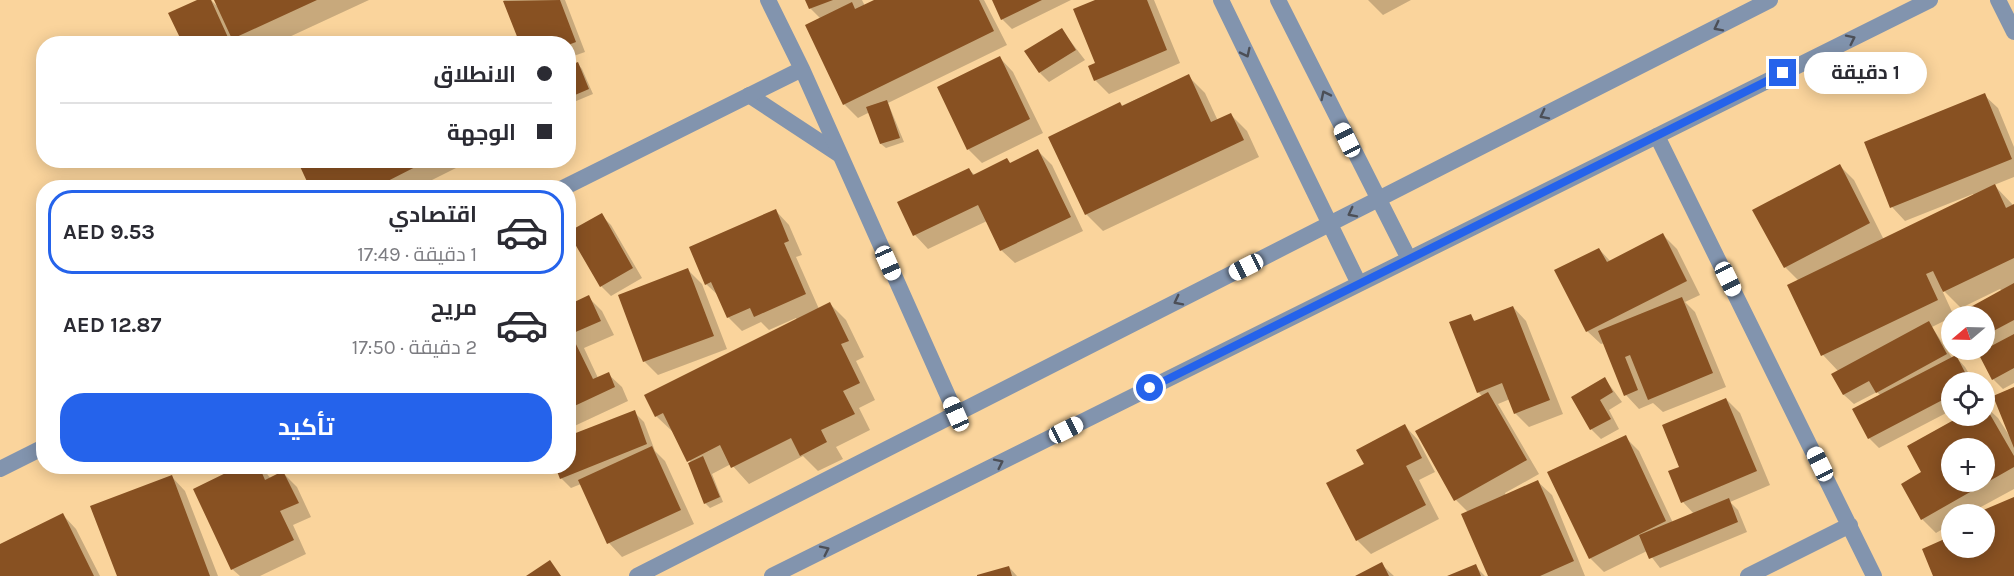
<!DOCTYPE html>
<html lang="ar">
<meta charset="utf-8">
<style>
:root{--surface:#fff;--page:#f7f7f7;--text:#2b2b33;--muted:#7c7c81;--line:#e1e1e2;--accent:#2563eb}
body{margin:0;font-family:Karla,Cairo,sans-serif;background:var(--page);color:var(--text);direction:rtl;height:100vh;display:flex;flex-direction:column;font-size:22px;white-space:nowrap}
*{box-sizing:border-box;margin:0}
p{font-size:20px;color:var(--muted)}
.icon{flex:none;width:33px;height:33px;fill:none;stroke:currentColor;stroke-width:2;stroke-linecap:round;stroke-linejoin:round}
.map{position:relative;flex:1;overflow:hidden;direction:ltr}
.details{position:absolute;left:36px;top:180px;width:540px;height:294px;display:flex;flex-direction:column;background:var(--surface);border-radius:24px;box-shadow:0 3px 15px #0003;direction:rtl}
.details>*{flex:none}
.top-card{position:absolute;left:36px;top:36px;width:540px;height:132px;border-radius:24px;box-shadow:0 3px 15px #0003;direction:rtl;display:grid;align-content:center;height:132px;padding:0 24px;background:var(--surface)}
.needle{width:39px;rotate:251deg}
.buttons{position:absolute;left:1941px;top:306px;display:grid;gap:12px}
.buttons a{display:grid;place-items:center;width:54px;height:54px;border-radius:50%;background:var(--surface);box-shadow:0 3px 15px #0003;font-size:30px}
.end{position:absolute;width:27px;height:27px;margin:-14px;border:8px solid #2563eb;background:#fff;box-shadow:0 0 0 3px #fff}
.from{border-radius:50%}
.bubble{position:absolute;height:42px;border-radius:21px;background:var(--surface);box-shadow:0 3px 15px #0003;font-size:20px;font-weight:700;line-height:42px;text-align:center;direction:rtl}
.car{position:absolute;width:18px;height:36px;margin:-18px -9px;border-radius:8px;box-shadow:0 0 4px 2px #0007;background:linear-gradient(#fff 24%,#345 0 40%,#fff 0 76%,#345 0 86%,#fff 0)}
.top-card b{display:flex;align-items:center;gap:21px;height:57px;font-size:22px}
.top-card b+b{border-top:2px solid var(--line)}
.top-card i{width:15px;height:15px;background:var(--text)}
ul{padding:10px 0 0;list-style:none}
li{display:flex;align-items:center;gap:18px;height:84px;margin:0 12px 9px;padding:0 12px;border:3px solid transparent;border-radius:24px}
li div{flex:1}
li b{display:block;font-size:22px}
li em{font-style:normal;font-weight:700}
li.active{border-color:var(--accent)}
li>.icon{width:54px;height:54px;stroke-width:1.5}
.primary-button{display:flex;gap:12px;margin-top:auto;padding:12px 24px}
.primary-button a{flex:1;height:69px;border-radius:24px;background:var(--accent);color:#fff;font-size:24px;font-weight:700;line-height:69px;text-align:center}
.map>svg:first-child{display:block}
.shadow{fill:#0003;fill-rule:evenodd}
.building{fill:#885122;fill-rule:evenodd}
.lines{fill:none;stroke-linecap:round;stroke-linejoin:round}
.service{stroke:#8294ae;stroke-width:16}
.minor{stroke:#8294ae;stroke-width:16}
.tertiary{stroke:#8294ae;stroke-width:16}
.oneway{stroke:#4c4f57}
.route{stroke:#2563eb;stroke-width:8}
</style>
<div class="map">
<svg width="2014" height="576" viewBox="0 0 2014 576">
<rect width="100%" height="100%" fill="#fad49c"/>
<!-- shadow -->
<path class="shadow" d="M 201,0 L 211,0 L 218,7 L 216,0 L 369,0 L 274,44 L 238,44 L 233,38 L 235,44 L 184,44 Z
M 503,0 L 565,0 L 585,52 L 568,58 L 568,44 Z
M 807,0 L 862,0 L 865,6 L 878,0 L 984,0 L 1007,45 L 888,103 L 904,142 L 886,148 L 881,144 L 870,112 L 858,118 L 844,104 L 821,19 L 810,8 Z
M 993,0 L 1071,0 L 1012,29 L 1002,19 Z
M 1099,0 L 1154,0 L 1180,63 L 1109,94 L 1095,80 Z
M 1368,0 L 1411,0 L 1383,15 Z
M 1061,29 L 1085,60 L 1049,82 L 1040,73 Z
M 1000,58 L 1013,72 L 1043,133 L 982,163 L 968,149 Z
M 578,64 L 582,69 L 593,94 L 569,104 L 568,68 Z
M 1188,76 L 1205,93 L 1218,121 L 1231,115 L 1247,131 L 1259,157 L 1103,231 L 1086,214 L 1050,138 Z
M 1984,95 L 1998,108 L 2014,147 L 2014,177 L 1994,185 L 2014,206 L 2014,383 L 2003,389 L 1993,379 L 1980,350 L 1984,350 L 1984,316 L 1958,315 L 2002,291 L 2000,289 L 1961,308 L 1941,288 L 1954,316 L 1932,327 L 1952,358 L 1956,357 L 1965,367 L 1974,382 L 1952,382 L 1952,410 L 1879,448 L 1869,438 L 1881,396 L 1877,392 L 1854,404 L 1844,395 L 1833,374 L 1839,372 L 1823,355 L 1789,286 L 1799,281 L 1785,267 L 1840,166 L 1854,180 L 1884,240 L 1974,196 L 1973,194 L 1905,221 L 1892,207 L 1866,143 Z
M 1038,151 L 1052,165 L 1083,231 L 1015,263 L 1001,250 L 987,221 L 928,249 L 915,235 L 969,170 L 975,175 L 1007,160 L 1011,164 Z
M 299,160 L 462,160 L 464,164 L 416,188 L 312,188 Z
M 776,211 L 789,225 L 802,255 L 796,257 L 819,309 L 830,304 L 846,320 L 864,357 L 856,361 L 875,400 L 859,408 L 870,430 L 836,447 L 843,459 L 818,471 L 803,456 L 749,484 L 731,464 L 712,474 L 723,502 L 710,508 L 705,503 L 691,463 L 673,432 L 656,416 L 797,320 L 796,318 L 769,330 L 761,322 L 742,331 L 728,317 L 719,296 L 706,284 Z
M 601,215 L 611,225 L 642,278 L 611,296 L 601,286 L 570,233 Z
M 1663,235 L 1677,249 L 1700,295 L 1685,302 L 1695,312 L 1726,387 L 1663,412 L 1653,403 L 1639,409 L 1626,395 L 1605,343 L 1601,344 L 1587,331 L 1599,249 L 1611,262 Z
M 688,270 L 702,284 L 727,349 L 658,375 L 644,361 Z
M 588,297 L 602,311 L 614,335 L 584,348 L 598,378 L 608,374 L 622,387 L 628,401 L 568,429 L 568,307 Z
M 1513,307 L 1526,321 L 1563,414 L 1529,427 L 1515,413 L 1510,399 L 1498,404 L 1539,474 L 1505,493 L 1506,496 L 1538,482 L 1552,495 L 1585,576 L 1490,576 L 1468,512 L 1456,500 L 1482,396 L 1478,392 L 1470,316 L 1476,322 Z
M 1605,379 L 1622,402 L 1609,410 L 1619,429 L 1601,439 L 1591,429 L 1574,397 Z
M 2014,389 L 2014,489 L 1968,514 L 1952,514 L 1952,548 L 1984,548 L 1991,541 L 1984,514 L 1979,514 L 2014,498 L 2014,576 L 1935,576 L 1951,537 L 1946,527 L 1936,533 L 1922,519 L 1923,473 L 1909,447 L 1964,416 L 1984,416 L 1984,405 L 1998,418 L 2014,443 ZM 1952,448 L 1984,448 L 1984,482 L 1952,482 Z
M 1726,399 L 1740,413 L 1770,485 L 1730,502 L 1738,510 L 1747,532 L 1660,568 L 1647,551 L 1604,572 L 1590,558 L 1625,437 L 1639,451 L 1673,523 L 1694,514 L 1683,502 L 1681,468 Z
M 634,412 L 644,422 L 655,451 L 665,461 L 694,524 L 622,557 L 609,543 L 581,484 L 571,488 L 561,478 L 568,466 Z
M 1405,426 L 1418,440 L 1435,472 L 1419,480 L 1439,519 L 1371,554 L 1357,540 L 1366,465 Z
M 243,466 L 261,466 L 271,479 L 283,473 L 297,487 L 311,517 L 293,525 L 306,554 L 260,576 L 240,576 L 232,569 Z
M 172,477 L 185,491 L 218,576 L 119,576 Z
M 63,515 L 76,529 L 100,576 L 0,576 L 0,546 Z
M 1381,564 L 1394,576 L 1358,576 Z
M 1475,566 L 1485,576 L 1450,576 Z
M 1009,567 L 1017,576 L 980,576 Z"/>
<!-- building -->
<path class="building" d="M 197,0 L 211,0 L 231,44 L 183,44 L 168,13 Z
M 214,0 L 317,0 L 232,39 Z
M 560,0 L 576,42 L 568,45 L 520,44 L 503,1 Z
M 805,0 L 833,0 L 809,9 Z
M 874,0 L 979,0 L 994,31 L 843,105 L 805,25 L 852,2 L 855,9 Z
M 992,0 L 1042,0 L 1001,20 Z
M 1095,0 L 1147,0 L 1167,50 L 1094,81 L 1088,66 L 1095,63 L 1073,9 Z
M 1062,28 L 1076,50 L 1039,73 L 1024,51 Z
M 1000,56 L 1030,119 L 967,150 L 937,87 Z
M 578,62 L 589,89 L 568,98 L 568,66 Z
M 1189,74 L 1211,122 L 1231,113 L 1244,140 L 1085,215 L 1048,137 L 1120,102 L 1122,106 Z
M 1985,93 L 2012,159 L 1890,208 L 1864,142 Z
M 887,100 L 900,138 L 880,144 L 866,107 Z
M 1038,149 L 1071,217 L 1000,251 L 978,205 L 913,236 L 897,202 L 969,168 L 973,175 L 1007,158 L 1010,163 Z
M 297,160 L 429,160 L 374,188 L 310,188 Z
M 1840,164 L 1870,223 L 1784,268 L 1752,210 Z
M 1995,184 L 2006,208 L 2014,204 L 2014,258 L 1943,292 L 1933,271 L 1926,274 L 1938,300 L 1821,356 L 1787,285 Z
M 776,209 L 789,241 L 784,243 L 806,294 L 754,317 L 750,308 L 727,318 L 711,282 L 705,285 L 689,247 Z
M 602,213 L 633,268 L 600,287 L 568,232 Z
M 1663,233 L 1687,281 L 1586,332 L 1554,270 L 1599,248 L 1607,262 Z
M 688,268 L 714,336 L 643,362 L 618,295 Z
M 2014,283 L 2014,320 L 1984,336 L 1984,316 L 1957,316 L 1956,315 Z
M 589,295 L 601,321 L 571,334 L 593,379 L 609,372 L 615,387 L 568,409 L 568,305 Z
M 1682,297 L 1713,373 L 1648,400 L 1630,355 L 1625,357 L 1638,390 L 1624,396 L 1598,331 Z
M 830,302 L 849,341 L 841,344 L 860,383 L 843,391 L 855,414 L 821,430 L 827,442 L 800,456 L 791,438 L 731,468 L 720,445 L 687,462 L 663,413 L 655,417 L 644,395 Z
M 1513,306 L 1550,400 L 1514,414 L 1502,383 L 1477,393 L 1449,322 L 1471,314 L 1474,321 Z
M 1929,321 L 1947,354 L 1876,393 L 1869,381 L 1843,395 L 1831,374 Z
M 2014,334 L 2014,368 L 1992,380 L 1978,353 Z
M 1956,355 L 1970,382 L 1952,382 L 1952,395 L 1868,439 L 1852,409 Z
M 1605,377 L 1613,392 L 1600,400 L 1611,419 L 1590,430 L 1571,397 Z
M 2014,387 L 2014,448 L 1993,396 Z
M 1488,392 L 1527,460 L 1454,501 L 1415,431 Z
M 1726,398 L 1757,471 L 1681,503 L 1668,471 L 1679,467 L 1662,425 Z
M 1984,404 L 2014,456 L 2014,467 L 1921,520 L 1901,484 L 1921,472 L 1907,446 L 1961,416 L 1984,416 ZM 1952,448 L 1984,448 L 1984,482 L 1952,482 Z
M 635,410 L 647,444 L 560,479 L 555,466 L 568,466 L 568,436 Z
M 1405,424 L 1422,458 L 1406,466 L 1426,505 L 1356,541 L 1326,483 L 1364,464 L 1356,450 Z
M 1626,435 L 1666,521 L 1589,559 L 1547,472 Z
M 652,446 L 681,510 L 607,544 L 578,480 Z
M 703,456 L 720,497 L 704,504 L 688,463 Z
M 240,466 L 259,466 L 265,480 L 283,471 L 299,503 L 280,511 L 294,540 L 231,570 L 193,489 Z
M 172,475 L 210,576 L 117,576 L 90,506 Z
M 1538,480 L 1574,561 L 1540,576 L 1488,576 L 1461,514 Z
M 2014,497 L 2014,576 L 1933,576 L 1922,549 L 1949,537 L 1944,524 L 1952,520 L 1952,548 L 1984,548 L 1984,542 L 1989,540 L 1984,530 L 1984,514 L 1974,514 Z
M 1729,498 L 1738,522 L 1649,559 L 1639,535 Z
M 63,513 L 94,576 L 0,576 L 0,544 Z
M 550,560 L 561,576 L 526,576 Z
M 1382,562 L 1389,576 L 1355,576 Z
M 1476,564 L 1481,576 L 1447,576 Z
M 1009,566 L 1012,576 L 977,576 L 977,575 Z"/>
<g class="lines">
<!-- service -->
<path class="service" d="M 749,95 L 840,155"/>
<!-- minor -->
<path class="minor" d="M 768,0 L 802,69 L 956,414
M 1998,0 L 2014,32
M 1657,136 L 1874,576
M 563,188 L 802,69
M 0,469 L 44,447
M 1748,576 L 1850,525"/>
<!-- tertiary -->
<path class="tertiary" d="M 1221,0 L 1359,284
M 1278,0 L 1409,259
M 637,576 L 1770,0
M 772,576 L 1930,0"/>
</g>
<!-- one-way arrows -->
<defs><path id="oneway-chevron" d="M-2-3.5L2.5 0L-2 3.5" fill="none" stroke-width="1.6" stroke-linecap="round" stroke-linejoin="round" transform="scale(1.5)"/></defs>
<g class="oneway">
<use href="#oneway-chevron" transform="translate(1718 27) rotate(153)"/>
<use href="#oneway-chevron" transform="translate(1851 39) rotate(-26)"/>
<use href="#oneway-chevron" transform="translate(1246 53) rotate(64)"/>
<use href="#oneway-chevron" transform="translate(1325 95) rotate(-116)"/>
<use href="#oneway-chevron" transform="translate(1544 115) rotate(153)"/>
<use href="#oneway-chevron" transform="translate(1352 213) rotate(153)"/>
<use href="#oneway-chevron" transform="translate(1178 301) rotate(153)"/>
<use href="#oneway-chevron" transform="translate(999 463) rotate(-26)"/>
<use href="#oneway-chevron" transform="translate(825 550) rotate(-26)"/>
</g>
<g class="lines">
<!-- route -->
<path class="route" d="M 1150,388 L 1783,73"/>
</g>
</svg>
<div class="buttons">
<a><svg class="needle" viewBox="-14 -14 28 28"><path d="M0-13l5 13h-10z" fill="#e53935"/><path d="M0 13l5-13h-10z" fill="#7c7c81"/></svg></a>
<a><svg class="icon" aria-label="locate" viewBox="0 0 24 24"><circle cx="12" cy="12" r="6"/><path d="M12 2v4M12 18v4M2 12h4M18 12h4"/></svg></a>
<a>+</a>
<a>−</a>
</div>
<i class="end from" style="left:1150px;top:388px"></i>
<i class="end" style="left:1783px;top:73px"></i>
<div class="bubble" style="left:1804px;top:52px;width:123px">1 دقيقة</div>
<i class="car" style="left:1347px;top:140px;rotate:334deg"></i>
<i class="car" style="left:888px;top:263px;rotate:156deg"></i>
<i class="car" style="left:1246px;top:267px;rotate:243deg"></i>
<i class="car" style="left:1728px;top:279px;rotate:154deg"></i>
<i class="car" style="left:956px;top:414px;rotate:336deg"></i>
<i class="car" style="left:1066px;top:430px;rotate:63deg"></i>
<i class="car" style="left:1820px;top:464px;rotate:334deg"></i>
<div class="top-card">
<b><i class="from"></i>الانطلاق</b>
<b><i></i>الوجهة</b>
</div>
<section class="details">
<ul>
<li class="active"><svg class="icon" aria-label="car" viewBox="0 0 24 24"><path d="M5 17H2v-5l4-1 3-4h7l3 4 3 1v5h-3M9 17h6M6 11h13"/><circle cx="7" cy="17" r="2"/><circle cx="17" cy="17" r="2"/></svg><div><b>اقتصادي</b><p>1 دقيقة · 17:49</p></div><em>AED 9.53</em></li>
<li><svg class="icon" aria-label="car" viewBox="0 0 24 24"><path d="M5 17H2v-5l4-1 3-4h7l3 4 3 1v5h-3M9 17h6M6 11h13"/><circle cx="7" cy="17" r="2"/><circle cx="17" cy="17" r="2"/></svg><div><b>مريح</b><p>2 دقيقة · 17:50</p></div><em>AED 12.87</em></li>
</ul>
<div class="primary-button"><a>تأكيد</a></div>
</section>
</div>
